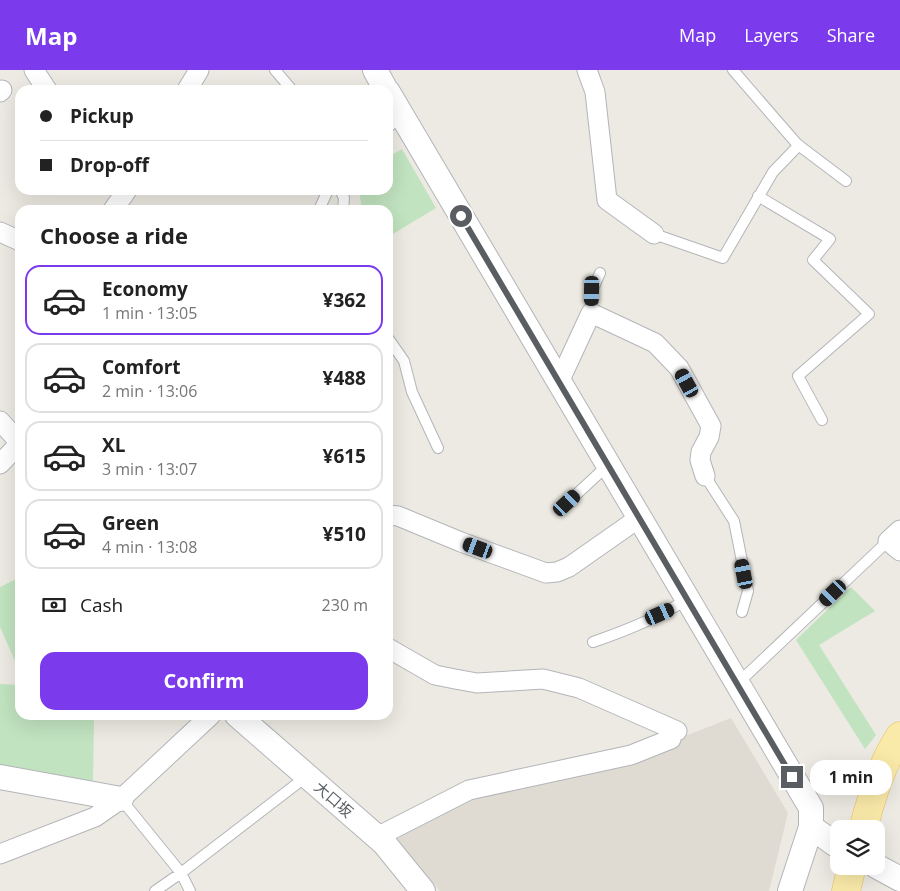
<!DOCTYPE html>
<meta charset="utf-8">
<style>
:root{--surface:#fff;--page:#f2f2f2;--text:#222;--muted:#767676;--line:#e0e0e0;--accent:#7c3aed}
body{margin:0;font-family:"Open Sans","Noto Sans JP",sans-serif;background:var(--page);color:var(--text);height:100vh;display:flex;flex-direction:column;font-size:19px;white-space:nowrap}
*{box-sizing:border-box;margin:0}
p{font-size:16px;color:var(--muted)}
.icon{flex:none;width:28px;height:28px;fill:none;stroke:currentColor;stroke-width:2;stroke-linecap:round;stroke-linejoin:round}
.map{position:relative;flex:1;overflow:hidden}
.sheet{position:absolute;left:15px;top:135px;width:378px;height:515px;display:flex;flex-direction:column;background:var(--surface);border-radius:15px;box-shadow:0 5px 20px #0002}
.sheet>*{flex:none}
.hud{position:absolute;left:15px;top:15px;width:378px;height:110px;border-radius:15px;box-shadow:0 5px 20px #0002;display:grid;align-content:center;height:110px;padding:0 25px;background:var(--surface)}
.tools{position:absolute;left:830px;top:750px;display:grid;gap:10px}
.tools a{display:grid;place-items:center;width:55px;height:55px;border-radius:10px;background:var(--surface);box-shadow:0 5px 20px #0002;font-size:25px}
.end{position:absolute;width:22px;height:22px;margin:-11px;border:6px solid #5a5e62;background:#fff;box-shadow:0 0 0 2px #fff}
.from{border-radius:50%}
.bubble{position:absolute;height:35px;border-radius:15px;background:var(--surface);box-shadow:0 5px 20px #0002;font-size:16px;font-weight:700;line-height:35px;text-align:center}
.car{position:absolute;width:15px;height:30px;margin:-15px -8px;border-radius:6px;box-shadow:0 0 4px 1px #0007;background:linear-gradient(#222 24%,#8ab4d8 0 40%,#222 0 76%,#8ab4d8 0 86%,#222 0)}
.hud b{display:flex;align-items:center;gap:18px;height:48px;font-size:19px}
.hud b+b{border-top:1px solid var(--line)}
.hud i{width:12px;height:12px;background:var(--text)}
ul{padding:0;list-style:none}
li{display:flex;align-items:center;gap:15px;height:70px;margin:0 10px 8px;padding:0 15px;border:2px solid var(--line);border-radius:15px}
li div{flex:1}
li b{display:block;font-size:19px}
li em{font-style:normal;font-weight:700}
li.on{border-color:var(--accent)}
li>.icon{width:45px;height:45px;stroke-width:1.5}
h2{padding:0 25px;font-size:22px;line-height:60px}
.pay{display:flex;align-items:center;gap:12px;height:55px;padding:0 25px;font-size:19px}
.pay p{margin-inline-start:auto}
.cta{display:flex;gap:10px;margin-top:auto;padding:10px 25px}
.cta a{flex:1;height:58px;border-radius:15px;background:var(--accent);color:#fff;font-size:20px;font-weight:700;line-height:58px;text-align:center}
header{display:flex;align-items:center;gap:30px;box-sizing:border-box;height:70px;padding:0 25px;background:var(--accent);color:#fff}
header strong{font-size:24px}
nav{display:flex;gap:28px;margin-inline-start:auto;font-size:18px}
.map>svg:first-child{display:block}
.education{fill:#dfdbd3}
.green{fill:#c1e3bf}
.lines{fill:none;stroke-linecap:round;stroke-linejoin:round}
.service-casing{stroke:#b3b5b9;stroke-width:12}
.minor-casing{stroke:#b3b5b9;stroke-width:21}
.tertiary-casing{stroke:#b3b5b9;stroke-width:26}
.primary-casing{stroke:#e9bc5e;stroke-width:29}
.service{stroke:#fff;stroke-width:10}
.minor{stroke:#fff;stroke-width:19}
.tertiary{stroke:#fff;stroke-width:24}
.primary{stroke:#faeaa9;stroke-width:28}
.route{stroke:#5a5e62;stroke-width:6}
.labels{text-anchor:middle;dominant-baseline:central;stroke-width:4;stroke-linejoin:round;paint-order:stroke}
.street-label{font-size:15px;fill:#5a5e62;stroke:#fff}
</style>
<header>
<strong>Map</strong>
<nav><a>Map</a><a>Layers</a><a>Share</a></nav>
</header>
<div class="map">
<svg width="900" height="821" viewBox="0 0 900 821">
<rect width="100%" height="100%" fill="#eceae2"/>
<!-- education -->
<path class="education" d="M 731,648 L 788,743 L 769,821 L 440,821 L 392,766 L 468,724 L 591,703 Z"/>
<!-- green -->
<path class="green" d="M 402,79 L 436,138 L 388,167 L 388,140 L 362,140 L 359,120 L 388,120 L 388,87 Z
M 20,507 L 20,598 L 18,598 L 0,557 L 0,517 Z
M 851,517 L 875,541 L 819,575 L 876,665 L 865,679 L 796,570 Z
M 0,614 L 20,615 L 20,645 L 94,645 L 93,711 L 0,696 Z"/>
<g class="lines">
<defs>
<path id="service" d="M 275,0 L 292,20
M 733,0 L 797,74 L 846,111
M 388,57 L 402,47
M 340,120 L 344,128 L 343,140
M 758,126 L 830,169 L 813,190 L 869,244 L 798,306 L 822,350
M 319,140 L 328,120
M 654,164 L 723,188 L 773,102 L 799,75
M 591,243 L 592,221 L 600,203
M 388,268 L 404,291 L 412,322 L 438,378
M 705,406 L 734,451 L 748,521 L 742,542
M 567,433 L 608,395
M 593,572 C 625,561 659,548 687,529
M 737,614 L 888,471
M 121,729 L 181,803 L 190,821
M 155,821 L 181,803 L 307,706"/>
<path id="minor" d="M 34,0 L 47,20
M 587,0 L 595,22 L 607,130 L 654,164
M 187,20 L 199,0
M 0,22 L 2,20
M 113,140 L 127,120
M 0,162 L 20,171
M 559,312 L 591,243 L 655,273 L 679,298 L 711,356 L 709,367 L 701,382 L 700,390 L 705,406
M 0,351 L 20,373 L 0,394
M 388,445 L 398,446 L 461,472 L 546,503 L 557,502 L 569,497 L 639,448
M 900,460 L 888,471 L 900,481
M 388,578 L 435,605 L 455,609 L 477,613 L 543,609 L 579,618 L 677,661
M 377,767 L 469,720 L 631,685 L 671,669
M 0,784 L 95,747 L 121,729 L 211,645"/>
<path id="tertiary" d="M 375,0 L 386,20
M 388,22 L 811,738 L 811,757 L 790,821
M 237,645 L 384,773 L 423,821
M 0,707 L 121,729
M 811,757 L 839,777
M 876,796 L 900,809"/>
<path id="primary" d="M 863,759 C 872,726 881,695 900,666
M 846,821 L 852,796"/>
</defs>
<!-- service casing -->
<use href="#service" class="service-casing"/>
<!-- minor casing -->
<use href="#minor" class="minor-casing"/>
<!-- tertiary casing -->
<use href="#tertiary" class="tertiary-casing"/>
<!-- primary casing -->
<use href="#primary" class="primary-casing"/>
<!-- service -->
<use href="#service" class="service"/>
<!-- minor -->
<use href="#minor" class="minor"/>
<!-- tertiary -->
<use href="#tertiary" class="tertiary"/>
<!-- primary -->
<use href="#primary" class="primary"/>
</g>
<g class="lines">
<!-- route -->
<path class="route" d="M 461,146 L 792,707"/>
</g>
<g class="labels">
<!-- street labels -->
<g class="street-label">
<text transform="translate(334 729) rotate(41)">大口坂</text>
</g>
</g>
</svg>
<div class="tools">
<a><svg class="icon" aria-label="layers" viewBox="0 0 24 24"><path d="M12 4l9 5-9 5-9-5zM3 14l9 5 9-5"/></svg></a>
</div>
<i class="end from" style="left:461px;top:146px"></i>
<i class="end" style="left:792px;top:707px"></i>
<div class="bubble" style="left:810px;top:690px;width:82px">1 min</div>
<i class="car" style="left:592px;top:221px;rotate:181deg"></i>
<i class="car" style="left:687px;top:313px;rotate:331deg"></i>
<i class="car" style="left:567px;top:433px;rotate:47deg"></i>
<i class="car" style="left:478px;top:478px;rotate:290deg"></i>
<i class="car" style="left:744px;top:504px;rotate:349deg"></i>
<i class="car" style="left:833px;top:523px;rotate:226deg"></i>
<i class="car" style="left:660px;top:544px;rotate:66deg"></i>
<div class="hud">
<b><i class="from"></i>Pickup</b>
<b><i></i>Drop-off</b>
</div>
<section class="sheet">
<h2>Choose a ride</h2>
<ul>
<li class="on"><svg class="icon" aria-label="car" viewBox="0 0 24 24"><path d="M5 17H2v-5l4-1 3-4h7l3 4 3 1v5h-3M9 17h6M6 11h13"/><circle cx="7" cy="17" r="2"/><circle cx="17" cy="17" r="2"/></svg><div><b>Economy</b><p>1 min · 13:05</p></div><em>¥362</em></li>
<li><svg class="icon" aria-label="car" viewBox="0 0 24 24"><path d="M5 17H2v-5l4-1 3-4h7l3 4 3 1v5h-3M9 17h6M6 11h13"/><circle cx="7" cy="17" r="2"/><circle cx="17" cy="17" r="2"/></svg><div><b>Comfort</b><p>2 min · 13:06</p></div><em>¥488</em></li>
<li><svg class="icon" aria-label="car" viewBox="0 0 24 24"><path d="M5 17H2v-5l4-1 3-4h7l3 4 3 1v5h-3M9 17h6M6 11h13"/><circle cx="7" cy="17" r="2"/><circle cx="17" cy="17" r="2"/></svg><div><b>XL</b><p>3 min · 13:07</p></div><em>¥615</em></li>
<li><svg class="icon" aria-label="car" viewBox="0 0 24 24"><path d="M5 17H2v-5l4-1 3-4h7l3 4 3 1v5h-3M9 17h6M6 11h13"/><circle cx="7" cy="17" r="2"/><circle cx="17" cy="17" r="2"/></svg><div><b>Green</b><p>4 min · 13:08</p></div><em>¥510</em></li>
</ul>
<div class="pay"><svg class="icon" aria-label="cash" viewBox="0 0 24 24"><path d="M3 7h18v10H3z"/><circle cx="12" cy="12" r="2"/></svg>Cash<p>230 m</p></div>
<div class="cta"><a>Confirm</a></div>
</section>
</div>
